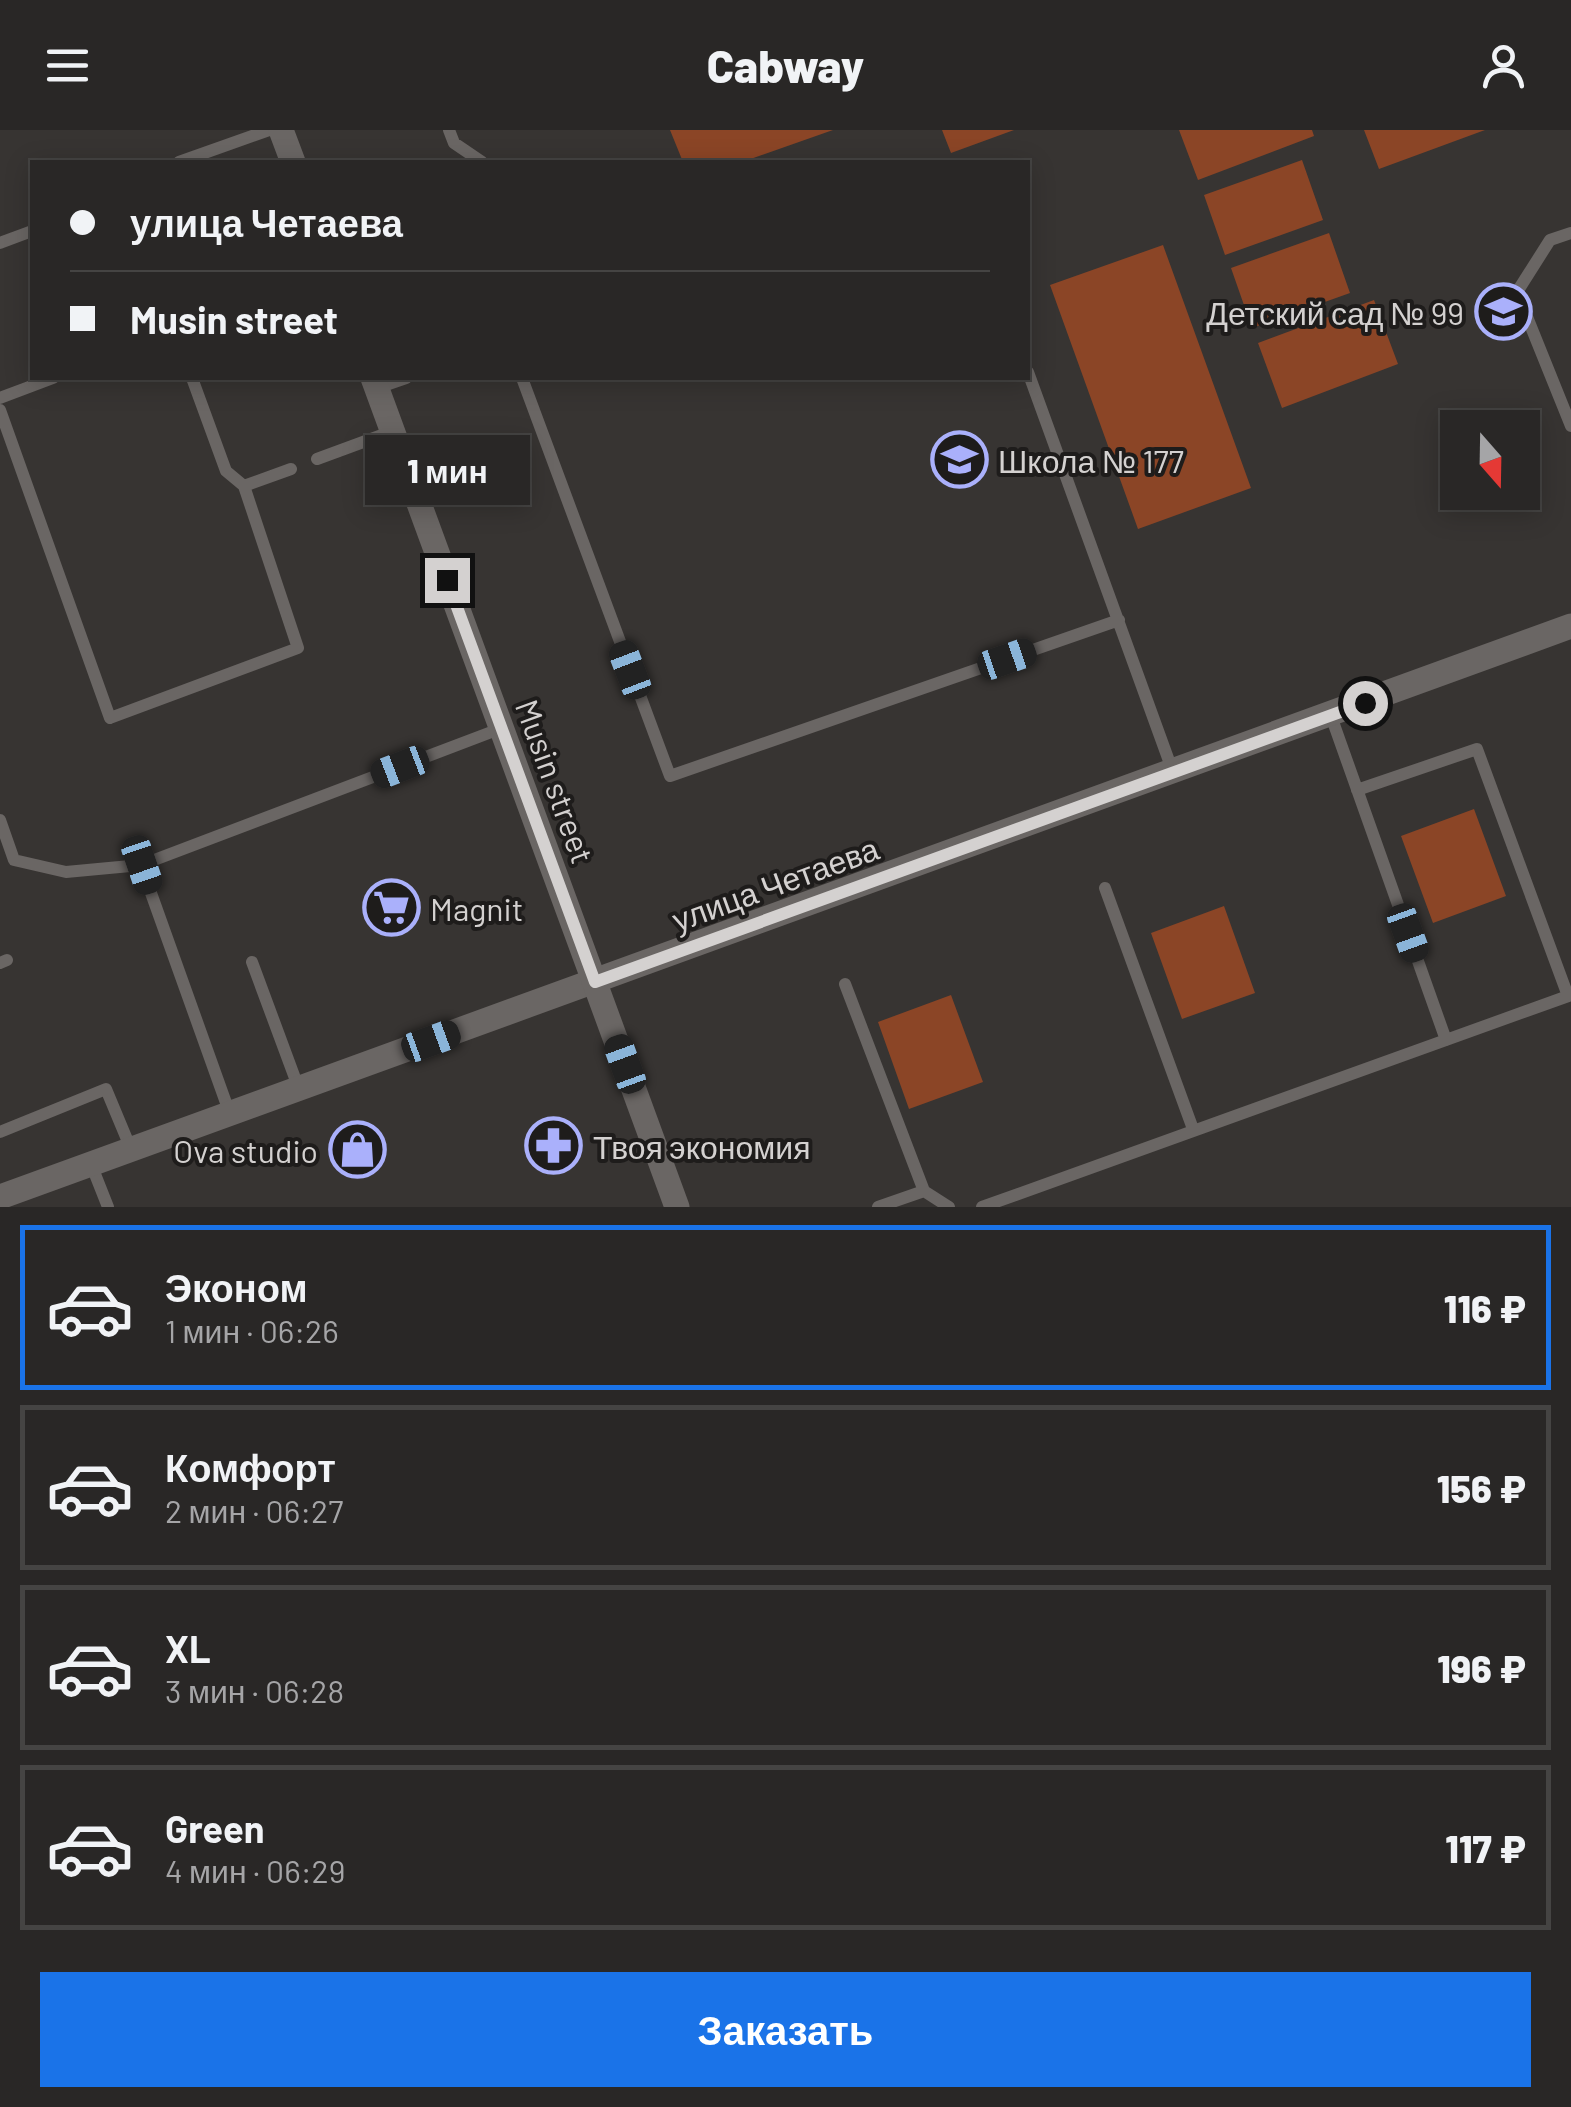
<!DOCTYPE html>
<html lang="ru">
<meta charset="utf-8">
<style>
:root{--surface:#292726;--page:#353332;--text:#f1f3f6;--muted:#a5a5a7;--line:#454443;--accent:#1a73e8}
body{margin:0;font-family:Barlow,sans-serif;background:var(--page);color:var(--text);height:100vh;display:flex;flex-direction:column;font-size:38px;white-space:nowrap}
*{box-sizing:border-box;margin:0}
p{font-size:32px;color:var(--muted)}
.icon{flex:none;width:55px;height:55px;fill:none;stroke:currentColor;stroke-width:2;stroke-linecap:round;stroke-linejoin:round}
.map{position:relative;height:1077px;overflow:hidden}
.side{display:flex;flex-direction:column;background:var(--surface);flex:1}
.side>*{flex:none}
.top-card{position:absolute;left:30px;top:30px;width:1000px;height:220px;border-radius:0px;box-shadow:0 5px 25px #0003,0 0 0 2px var(--line);display:grid;align-content:center;height:220px;padding:0 40px;background:var(--surface)}
.needle{width:65px;rotate:160deg}
.controls{position:absolute;left:1440px;top:280px;display:grid;gap:20px}
.controls a{display:grid;place-items:center;width:100px;height:100px;border-radius:0px;background:var(--surface);box-shadow:0 5px 25px #0003,0 0 0 2px var(--line);font-size:50px}
.end{position:absolute;width:45px;height:45px;margin:-22px;border:12px solid #d4d1d0;background:#111;box-shadow:0 0 0 5px #111}
.from{border-radius:50%}
.bubble{position:absolute;height:70px;border-radius:0px;background:var(--surface);box-shadow:0 5px 25px #0003,0 0 0 2px var(--line);font-size:32px;font-weight:800;line-height:70px;text-align:center}
.car{position:absolute;width:30px;height:60px;margin:-30px -15px;border-radius:12px;box-shadow:0 0 8px 2px #0007;background:linear-gradient(#222 24%,#8ab4d8 0 40%,#222 0 76%,#8ab4d8 0 86%,#222 0)}
.top-card b{display:flex;align-items:center;gap:35px;height:95px;font-size:38px}
.top-card b+b{border-top:2px solid var(--line)}
.top-card i{width:25px;height:25px;background:var(--text)}
ul{padding:18px 0 0;list-style:none}
li{display:flex;align-items:center;gap:30px;height:165px;margin:0 20px 15px;padding:0 20px;border:5px solid var(--line);border-radius:0px}
li div{flex:1}
li b{display:block;font-size:38px}
li em{font-style:normal;font-weight:800}
li.selected{border-color:var(--accent)}
li>.icon{width:90px;height:90px;stroke-width:1.5}
.cta{display:flex;gap:20px;margin-top:auto;padding:20px 40px}
.cta a{flex:1;height:115px;border-radius:0px;background:var(--accent);color:#fff;font-size:40px;font-weight:800;line-height:115px;text-align:center}
header{display:flex;justify-content:space-between;align-items:center;height:130px;padding:0 40px;background:var(--surface);font-size:45px;font-weight:800}
.map>svg:first-child{display:block}
.green{fill:#8b4526}
.lines{fill:none;stroke-linecap:round;stroke-linejoin:round}
.service{stroke:#6a6664;stroke-width:12}
.minor{stroke:#6a6664;stroke-width:25}
.tertiary{stroke:#6a6664;stroke-width:25}
.route{stroke:#d4d1d0;stroke-width:12}
.labels{text-anchor:middle;dominant-baseline:central;stroke-width:8;stroke-linejoin:round;paint-order:stroke}
.poi-label{font-size:32px;fill:#d4d1d0;stroke:#1e1c1b;text-anchor:start}
.street-label{font-size:32px;fill:#d4d1d0;stroke:#1e1c1b}
</style>
<header><svg class="icon" aria-label="menu" viewBox="0 0 24 24"><path d="M4 6h16M4 12h16M4 18h16"/></svg>Cabway<svg class="icon" aria-label="person" viewBox="0 0 24 24"><circle cx="12" cy="8" r="4"/><path d="M4 21q1-7 8-7t8 7"/></svg></header>
<div class="map">
<svg width="1571" height="1077" viewBox="0 0 1571 1077">
<rect width="100%" height="100%" fill="#373432"/>
<!-- green -->
<path class="green" d="M 670,0 L 833,0 L 742,32 L 683,32 Z
M 942,0 L 1014,0 L 951,23 Z
M 1179,0 L 1312,0 L 1314,6 L 1198,50 Z
M 1364,0 L 1485,0 L 1379,39 Z
M 1302,30 L 1323,90 L 1225,125 L 1204,65 Z
M 1329,103 L 1350,163 L 1252,198 L 1231,138 Z
M 1163,115 L 1251,358 L 1138,399 L 1050,155 Z
M 1374,170 L 1398,234 L 1282,278 L 1258,213 Z
M 1474,679 L 1506,766 L 1433,793 L 1401,706 Z
M 1224,776 L 1255,863 L 1182,889 L 1151,803 Z
M 951,865 L 983,952 L 909,979 L 878,892 Z"/>
<g class="lines">
<!-- service -->
<path class="service" d="M 449,0 L 454,13 L 482,32
M 179,32 L 269,0
M 1571,103 L 1550,110 L 1517,162 L 1571,296
M 0,113 L 32,101
M 1028,242 L 1173,642
M 522,248 L 670,646 L 1119,490
M 377,258 L 406,248
M 0,268 L 53,248
M 0,280 L 110,588 L 298,518 L 244,356 L 226,341 L 192,248
M 317,329 L 393,301
M 244,356 L 291,339
M 1331,586 L 1446,910
M 1357,660 L 1477,619 L 1568,866
M 0,690 L 14,730 L 66,742 L 141,735 L 502,598
M 141,735 L 230,984
M 1105,758 L 1193,999
M 252,832 L 299,959
M 0,833 L 7,830
M 845,854 L 924,1061
M 0,1002 L 106,959 L 131,1019
M 91,1034 L 108,1077
M 878,1077 L 924,1061 L 949,1077
M 982,1077 L 1571,865"/>
<!-- minor -->
<path class="minor" d="M 0,1067 L 1571,496"/>
<!-- tertiary -->
<path class="tertiary" d="M 281,0 L 293,32
M 373,248 L 677,1077"/>
</g>
<g class="lines">
<!-- route -->
<path class="route" d="M 447,450 L 595,852 L 1365,573"/>
</g>
<!-- icons -->
<defs>
<symbol id="school-ring" viewBox="-11 -11 22 22"><circle r="9.5" fill="#1e1c1b" stroke="#aab0fb" stroke-width="1.5"/><path d="M0-5L7-2L0 1L-7-2ZM-4 1L0 2.5L4 1V4Q0 6-4 4Z" fill="#aab0fb"/></symbol>
<symbol id="supermarket-ring" viewBox="-11 -11 22 22"><circle r="9.5" fill="#1e1c1b" stroke="#aab0fb" stroke-width="1.5"/><path d="M-6-5.5h2.5l.6 2H6L4.5 2H-2.5L-4.4-4H-6ZM-1.5 3.2a1.3 1.3 0 1 0 .1 0ZM3 3.2a1.3 1.3 0 1 0 .1 0Z" fill="#aab0fb"/></symbol>
<symbol id="pharmacy-ring" viewBox="-11 -11 22 22"><circle r="9.5" fill="#1e1c1b" stroke="#aab0fb" stroke-width="1.5"/><path d="M-2-6h4v4h4v4h-4v4h-4v-4h-4v-4h4Z" fill="#aab0fb"/></symbol>
<symbol id="shop-ring" viewBox="-11 -11 22 22"><circle r="9.5" fill="#1e1c1b" stroke="#aab0fb" stroke-width="1.5"/><path d="M-5-2.5h2.3a2.7 3.5 0 0 1 5.4 0H5L5.5 6h-11ZM-1.5-2.5h3a1.5 2.3 0 0 0-3 0Z" fill="#aab0fb"/></symbol>
</defs>
<g fill-rule="evenodd">
<use href="#school-ring" x="1472" y="150" width="63" height="63"/>
<use href="#school-ring" x="928" y="298" width="63" height="63"/>
<use href="#supermarket-ring" x="360" y="746" width="63" height="63"/>
<use href="#pharmacy-ring" x="522" y="984" width="63" height="63"/>
<use href="#shop-ring" x="326" y="988" width="63" height="63"/>
</g>
<g class="labels">
<!-- poi labels -->
<g class="poi-label">
<text x="1464" y="182" text-anchor="end">Детский сад № 99</text>
<text x="998" y="330">Школа № 177</text>
<text x="430" y="778">Magnit</text>
<text x="593" y="1016">Твоя экономия</text>
<text x="318" y="1020" text-anchor="end">Ova studio</text>
</g>
<!-- street labels -->
<g class="street-label">
<text transform="translate(556 651) rotate(70)">Musin street</text>
<text transform="translate(775 753) rotate(-20)">улица Четаева</text>
</g>
</g>
</svg>
<div class="controls">
<a><svg class="needle" viewBox="-14 -14 28 28"><path d="M0-13l5 13h-10z" fill="#e53935"/><path d="M0 13l5-13h-10z" fill="#a5a5a7"/></svg></a>
</div>
<i class="end from" style="left:1365px;top:573px"></i>
<i class="end" style="left:447px;top:450px"></i>
<div class="bubble" style="left:365px;top:305px;width:165px">1 мин</div>
<i class="car" style="left:1007px;top:529px;rotate:71deg"></i>
<i class="car" style="left:630px;top:540px;rotate:339deg"></i>
<i class="car" style="left:400px;top:637px;rotate:249deg"></i>
<i class="car" style="left:142px;top:735px;rotate:161deg"></i>
<i class="car" style="left:1408px;top:803px;rotate:160deg"></i>
<i class="car" style="left:431px;top:911px;rotate:70deg"></i>
<i class="car" style="left:625px;top:934px;rotate:340deg"></i>
<div class="top-card">
<b><i class="from"></i>улица Четаева</b>
<b><i></i>Musin street</b>
</div>
</div>
<section class="side">
<ul>
<li class="selected"><svg class="icon" aria-label="car" viewBox="0 0 24 24"><path d="M5 17H2v-5l4-1 3-4h7l3 4 3 1v5h-3M9 17h6M6 11h13"/><circle cx="7" cy="17" r="2"/><circle cx="17" cy="17" r="2"/></svg><div><b>Эконом</b><p>1 мин · 06:26</p></div><em>116 ₽</em></li>
<li><svg class="icon" aria-label="car" viewBox="0 0 24 24"><path d="M5 17H2v-5l4-1 3-4h7l3 4 3 1v5h-3M9 17h6M6 11h13"/><circle cx="7" cy="17" r="2"/><circle cx="17" cy="17" r="2"/></svg><div><b>Комфорт</b><p>2 мин · 06:27</p></div><em>156 ₽</em></li>
<li><svg class="icon" aria-label="car" viewBox="0 0 24 24"><path d="M5 17H2v-5l4-1 3-4h7l3 4 3 1v5h-3M9 17h6M6 11h13"/><circle cx="7" cy="17" r="2"/><circle cx="17" cy="17" r="2"/></svg><div><b>XL</b><p>3 мин · 06:28</p></div><em>196 ₽</em></li>
<li><svg class="icon" aria-label="car" viewBox="0 0 24 24"><path d="M5 17H2v-5l4-1 3-4h7l3 4 3 1v5h-3M9 17h6M6 11h13"/><circle cx="7" cy="17" r="2"/><circle cx="17" cy="17" r="2"/></svg><div><b>Green</b><p>4 мин · 06:29</p></div><em>117 ₽</em></li>
</ul>
<div class="cta"><a>Заказать</a></div>
</section>
